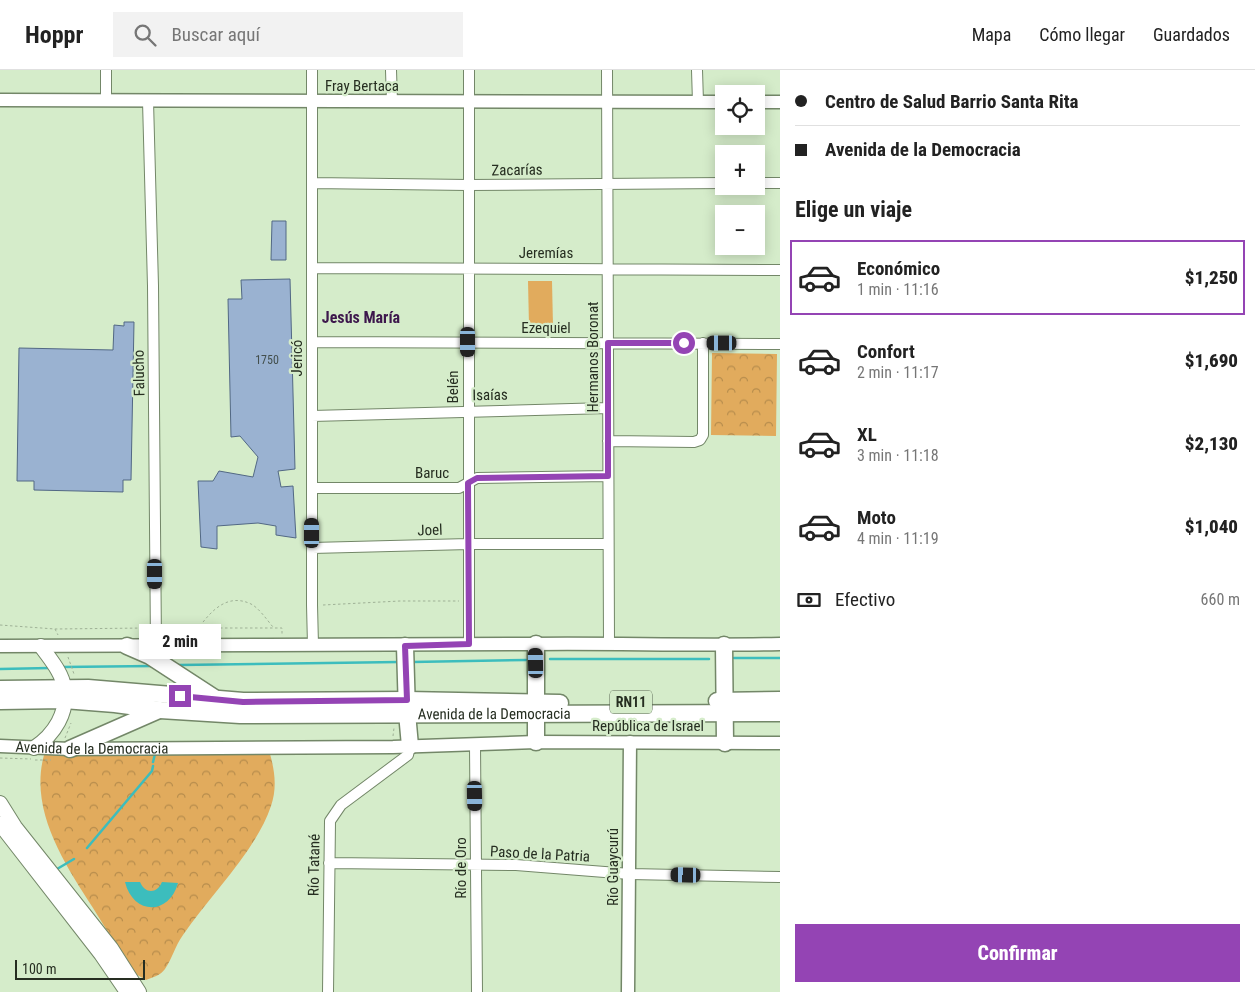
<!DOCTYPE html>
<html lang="es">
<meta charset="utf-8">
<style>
:root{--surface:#fff;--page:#f2f2f2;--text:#222;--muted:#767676;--line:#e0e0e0;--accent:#9444b4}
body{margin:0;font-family:"Roboto Condensed",sans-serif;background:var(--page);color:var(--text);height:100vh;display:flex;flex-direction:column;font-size:19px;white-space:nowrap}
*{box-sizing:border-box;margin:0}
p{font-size:16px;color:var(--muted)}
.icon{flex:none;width:28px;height:28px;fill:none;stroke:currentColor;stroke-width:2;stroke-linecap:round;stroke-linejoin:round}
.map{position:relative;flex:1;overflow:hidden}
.drawer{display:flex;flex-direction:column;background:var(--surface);width:475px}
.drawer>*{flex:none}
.banner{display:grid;align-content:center;height:110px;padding:0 15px;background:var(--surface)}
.controls{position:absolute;left:715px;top:15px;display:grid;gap:10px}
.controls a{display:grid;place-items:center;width:50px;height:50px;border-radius:0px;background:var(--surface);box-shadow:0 2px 12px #0003;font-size:25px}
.scale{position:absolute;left:15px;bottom:12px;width:130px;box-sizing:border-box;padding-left:5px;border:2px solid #262e21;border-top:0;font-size:14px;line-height:18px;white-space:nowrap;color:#262e21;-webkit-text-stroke:4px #d5ecca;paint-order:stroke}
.end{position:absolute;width:22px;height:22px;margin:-11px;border:6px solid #9444b4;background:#fff;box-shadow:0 0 0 2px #fff}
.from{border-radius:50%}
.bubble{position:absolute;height:35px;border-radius:0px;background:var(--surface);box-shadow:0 2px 12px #0003;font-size:16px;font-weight:800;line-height:35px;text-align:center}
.car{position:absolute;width:15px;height:30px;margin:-15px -8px;border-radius:6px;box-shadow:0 0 4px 1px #0007;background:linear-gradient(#222 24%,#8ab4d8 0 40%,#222 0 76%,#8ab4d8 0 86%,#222 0)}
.banner b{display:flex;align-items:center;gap:18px;height:48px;font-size:19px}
.banner b+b{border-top:1px solid var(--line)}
.banner i{width:12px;height:12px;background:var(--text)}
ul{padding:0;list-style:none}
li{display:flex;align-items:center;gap:15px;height:75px;margin:0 10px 8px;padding:0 5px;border:2px solid transparent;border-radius:0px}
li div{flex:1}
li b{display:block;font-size:19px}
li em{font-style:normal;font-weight:800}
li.active{border-color:var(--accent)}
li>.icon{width:45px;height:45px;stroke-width:1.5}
h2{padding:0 15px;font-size:22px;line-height:60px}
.pay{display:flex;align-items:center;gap:12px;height:55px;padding:0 15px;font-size:19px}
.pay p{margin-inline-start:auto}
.cta{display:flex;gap:10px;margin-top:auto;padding:10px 15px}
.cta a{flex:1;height:58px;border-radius:0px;background:var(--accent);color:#fff;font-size:20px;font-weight:800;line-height:58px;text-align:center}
header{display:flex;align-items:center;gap:30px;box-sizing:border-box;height:70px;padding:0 25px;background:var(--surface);border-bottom:1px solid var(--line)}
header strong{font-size:24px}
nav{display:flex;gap:28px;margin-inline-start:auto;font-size:18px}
.search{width:350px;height:45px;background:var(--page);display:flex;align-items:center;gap:12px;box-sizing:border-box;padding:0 18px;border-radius:0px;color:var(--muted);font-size:19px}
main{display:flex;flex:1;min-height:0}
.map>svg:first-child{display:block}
.park{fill:url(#park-crowns)}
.pitch{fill:#e1ab5d}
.water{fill:#3cbdbd}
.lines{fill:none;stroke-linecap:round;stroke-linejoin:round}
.stream{stroke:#3cbdbd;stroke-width:2.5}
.building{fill:#9ab2d1;stroke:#526884}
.minor-casing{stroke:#738768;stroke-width:12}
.tertiary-casing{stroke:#738768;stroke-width:15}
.secondary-casing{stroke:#738768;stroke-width:16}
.trunk-casing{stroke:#738768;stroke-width:19}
.path{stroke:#9fb196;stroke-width:1;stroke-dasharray:2.5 2.5;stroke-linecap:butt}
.minor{stroke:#fff;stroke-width:10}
.tertiary{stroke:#fff;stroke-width:12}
.secondary{stroke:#fff;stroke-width:14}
.trunk{stroke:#fff;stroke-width:16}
.route{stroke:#9444b4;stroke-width:6}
.labels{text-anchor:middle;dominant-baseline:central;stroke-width:4.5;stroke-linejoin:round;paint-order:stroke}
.number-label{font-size:12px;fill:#434f4d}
.shield{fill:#d5ecca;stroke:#5a6754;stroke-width:1}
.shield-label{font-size:14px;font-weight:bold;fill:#262e21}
.street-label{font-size:15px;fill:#262e21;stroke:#d5ecca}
.neighbourhood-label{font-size:16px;font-weight:bold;fill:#3d174c;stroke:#d5ecca}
</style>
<header>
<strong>Hoppr</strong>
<div class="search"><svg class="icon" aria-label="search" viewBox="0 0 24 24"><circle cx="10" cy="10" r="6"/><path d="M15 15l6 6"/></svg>Buscar aquí</div>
<nav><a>Mapa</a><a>Cómo llegar</a><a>Guardados</a></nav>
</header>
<main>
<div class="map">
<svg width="780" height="922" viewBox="0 0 780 922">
<defs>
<pattern id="park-crowns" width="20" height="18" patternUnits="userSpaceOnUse" patternTransform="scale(1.25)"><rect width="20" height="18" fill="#e1ab5d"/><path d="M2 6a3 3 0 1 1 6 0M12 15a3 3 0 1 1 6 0" fill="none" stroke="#b68c4c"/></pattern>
</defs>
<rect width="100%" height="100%" fill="#d5ecca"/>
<!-- park -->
<path class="park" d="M 712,283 L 777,284 L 776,366 L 711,365 Z
M 270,684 C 275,702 277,718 271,736 C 256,781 210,825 183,865 C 175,876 172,889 165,899 C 160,906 153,907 146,910 L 134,903 C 120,881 106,859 93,838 C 64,793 29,740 44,685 Z"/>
<!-- pitch -->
<path class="pitch" d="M 528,211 L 552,211 L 553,256 L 529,256 Z"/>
<!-- water -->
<path class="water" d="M 125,812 L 140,812 C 145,824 157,824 162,812 L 178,813 C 169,846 133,845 125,812 Z"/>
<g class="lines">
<!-- stream -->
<path class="stream" d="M 734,588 L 780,588
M 550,589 L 709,589
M 412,592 L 526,590
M 178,595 L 399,592
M 62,597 L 153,596
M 0,599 L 50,598
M 153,692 L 155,684
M 87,778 L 152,701 L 153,696
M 57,799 L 74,789"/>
</g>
<!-- building -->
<path class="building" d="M 272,151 L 286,151 L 286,190 L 271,190 Z
M 290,209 L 295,399 L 278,401 L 281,417 L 293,416 L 296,468 L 276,465 L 276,456 L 258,453 L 217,456 L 217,479 L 201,477 L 198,411 L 213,411 L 219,401 L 253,407 L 258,387 L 240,366 L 231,367 L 228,229 L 242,229 L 241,210 Z
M 124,252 L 134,252 L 131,410 L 123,410 L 123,422 L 34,420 L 34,411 L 17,411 L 19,278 L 113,280 L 114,255 L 124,256 Z"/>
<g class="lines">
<defs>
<path id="minor" d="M 106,0 L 106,31
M 312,0 L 312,535 L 313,575
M 391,0 L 392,32
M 469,0 L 469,574
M 607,0 L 609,574
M 697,0 L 698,32
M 148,31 L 153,216 L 156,576
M 312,113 L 468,115 L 724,113
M 756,113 L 780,113
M 312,198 L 780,200
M 312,272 L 780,274
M 312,346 L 608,338
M 608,371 L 694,372 L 700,370 L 703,365 L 703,273
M 312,418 L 459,418 L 477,408 L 608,406
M 312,478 L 469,474 L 608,474
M 475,675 L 477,922
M 329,793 L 516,795 L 630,804 L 780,807
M 328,922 L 330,751 L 341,735 L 408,685 L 410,676"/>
<g id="tertiary">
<path d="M 0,30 L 724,32"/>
<path d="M 756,32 L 780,32"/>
<path d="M 0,576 C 178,576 355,574 533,574 C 615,573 698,576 780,574"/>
<path id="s1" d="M 0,676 L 70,679 L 393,677 L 536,672 L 780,673"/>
<path d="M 628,922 L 630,672"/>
</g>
<path id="secondary" d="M 34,678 C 54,665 69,642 64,617 C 62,602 49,588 41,576
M 0,733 L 15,757 L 111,878 L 139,922
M 0,754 L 101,884 L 127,922"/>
<g id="trunk">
<path d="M 536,574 L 536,672"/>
<path d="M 724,575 L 725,673"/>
<path d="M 127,576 L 150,586 L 213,627"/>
<path d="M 405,576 L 407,643 L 410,676"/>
<path d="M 0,619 L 88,618 L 243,631 L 407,630 L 560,633"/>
<path id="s2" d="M 0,631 L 64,630 L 115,634 L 160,640 L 240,645 L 780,643"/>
<path d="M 717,631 L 780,630"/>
<path d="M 70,679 L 159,640"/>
</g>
</defs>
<!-- minor casing -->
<use href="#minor" class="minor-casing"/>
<!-- tertiary casing -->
<use href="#tertiary" class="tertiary-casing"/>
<!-- secondary casing -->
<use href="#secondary" class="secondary-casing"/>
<!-- trunk casing -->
<use href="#trunk" class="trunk-casing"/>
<!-- path -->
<path class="path" d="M 323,535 L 400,531 L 459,531
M 0,555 L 55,559 L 146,558
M 200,556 C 212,540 228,523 251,534 C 259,538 267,550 273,557
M 55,559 L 58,565
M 167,565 L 167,558 L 282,558 L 282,564
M 68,587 L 74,604
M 393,666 L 394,658
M 65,668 L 71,653
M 0,688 L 31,689
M 35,690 L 51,690"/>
<!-- minor -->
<use href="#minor" class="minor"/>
<!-- tertiary -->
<use href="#tertiary" class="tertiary"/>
<!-- secondary -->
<use href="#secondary" class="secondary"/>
<!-- trunk -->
<use href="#trunk" class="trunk"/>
</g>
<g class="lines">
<!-- route -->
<path class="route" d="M 180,626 L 243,632 L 407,630 L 405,576 L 469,574 L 468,413 L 477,408 L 608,406 L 608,273 L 684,273"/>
</g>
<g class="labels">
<!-- number labels -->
<g class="number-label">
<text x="267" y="290">1750</text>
</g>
<!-- shield labels -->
<rect class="shield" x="610" y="620.5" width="42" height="23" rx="4"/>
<g class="shield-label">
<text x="631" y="632">RN11</text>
</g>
<!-- street labels -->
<g class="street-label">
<text x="362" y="16">Fray Bertaca</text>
<text transform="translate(517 100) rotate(-1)">Zacarías</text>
<text x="546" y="183">Jeremías</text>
<text x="546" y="258">Ezequiel</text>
<text transform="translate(593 287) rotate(-90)">Hermanos Boronat</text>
<text transform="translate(297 288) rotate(-90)">Jericó</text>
<text transform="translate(139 303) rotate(-91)">Falucho</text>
<text transform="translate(453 317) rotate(-90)">Belén</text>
<text transform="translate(490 325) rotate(-1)">Isaías</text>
<text x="432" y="403">Baruc</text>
<text transform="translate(430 460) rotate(-2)">Joel</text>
<text stroke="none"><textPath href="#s2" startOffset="495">Avenida de la Democracia</textPath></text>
<text x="648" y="656">República de Israel</text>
<text stroke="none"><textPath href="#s1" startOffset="92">Avenida de la Democracia</textPath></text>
<text transform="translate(540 784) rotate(3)">Paso de la Patria</text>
<text transform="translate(314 795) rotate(-89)">Río Tatané</text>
<text transform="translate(613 797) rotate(-90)">Río Guaycurú</text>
<text transform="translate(461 798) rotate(-90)">Río de Oro</text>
</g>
<!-- neighbourhood labels -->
<g class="neighbourhood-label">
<text x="361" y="247">Jesús María</text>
</g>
</g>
</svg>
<div class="controls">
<a><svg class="icon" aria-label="locate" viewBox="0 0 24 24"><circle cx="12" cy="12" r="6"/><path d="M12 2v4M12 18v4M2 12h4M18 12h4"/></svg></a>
<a>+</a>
<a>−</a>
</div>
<div class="scale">100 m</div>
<i class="end from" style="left:684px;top:273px"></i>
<i class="end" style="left:180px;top:626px"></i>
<div class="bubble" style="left:139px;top:554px;width:82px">2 min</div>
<i class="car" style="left:468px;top:272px;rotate:180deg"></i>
<i class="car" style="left:722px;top:273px;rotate:270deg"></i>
<i class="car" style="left:312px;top:463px;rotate:0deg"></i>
<i class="car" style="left:155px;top:504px;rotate:180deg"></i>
<i class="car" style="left:536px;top:593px;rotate:359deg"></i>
<i class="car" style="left:475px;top:726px;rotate:179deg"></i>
<i class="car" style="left:686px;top:805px;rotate:271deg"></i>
</div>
<section class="drawer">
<div class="banner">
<b><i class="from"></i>Centro de Salud Barrio Santa Rita</b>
<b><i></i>Avenida de la Democracia</b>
</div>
<h2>Elige un viaje</h2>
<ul>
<li class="active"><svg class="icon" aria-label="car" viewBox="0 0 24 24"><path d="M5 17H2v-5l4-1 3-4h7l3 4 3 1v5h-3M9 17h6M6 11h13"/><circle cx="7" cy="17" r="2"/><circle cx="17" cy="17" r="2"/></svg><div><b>Económico</b><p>1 min · 11:16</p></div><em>$1,250</em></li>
<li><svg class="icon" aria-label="car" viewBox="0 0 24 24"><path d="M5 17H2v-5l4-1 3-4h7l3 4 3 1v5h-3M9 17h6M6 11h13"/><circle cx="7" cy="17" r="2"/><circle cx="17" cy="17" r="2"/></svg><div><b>Confort</b><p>2 min · 11:17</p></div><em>$1,690</em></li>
<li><svg class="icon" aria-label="car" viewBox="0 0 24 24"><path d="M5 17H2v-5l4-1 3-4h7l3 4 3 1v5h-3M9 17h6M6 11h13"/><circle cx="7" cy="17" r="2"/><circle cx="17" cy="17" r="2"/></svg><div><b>XL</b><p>3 min · 11:18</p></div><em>$2,130</em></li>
<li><svg class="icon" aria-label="car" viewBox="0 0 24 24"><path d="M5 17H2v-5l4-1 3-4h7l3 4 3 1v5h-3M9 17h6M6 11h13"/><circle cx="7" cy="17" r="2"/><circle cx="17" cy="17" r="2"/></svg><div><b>Moto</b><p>4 min · 11:19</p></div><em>$1,040</em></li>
</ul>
<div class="pay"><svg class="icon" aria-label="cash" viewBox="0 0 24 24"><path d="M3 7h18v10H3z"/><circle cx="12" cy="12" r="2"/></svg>Efectivo<p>660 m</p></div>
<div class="cta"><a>Confirmar</a></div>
</section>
</main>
